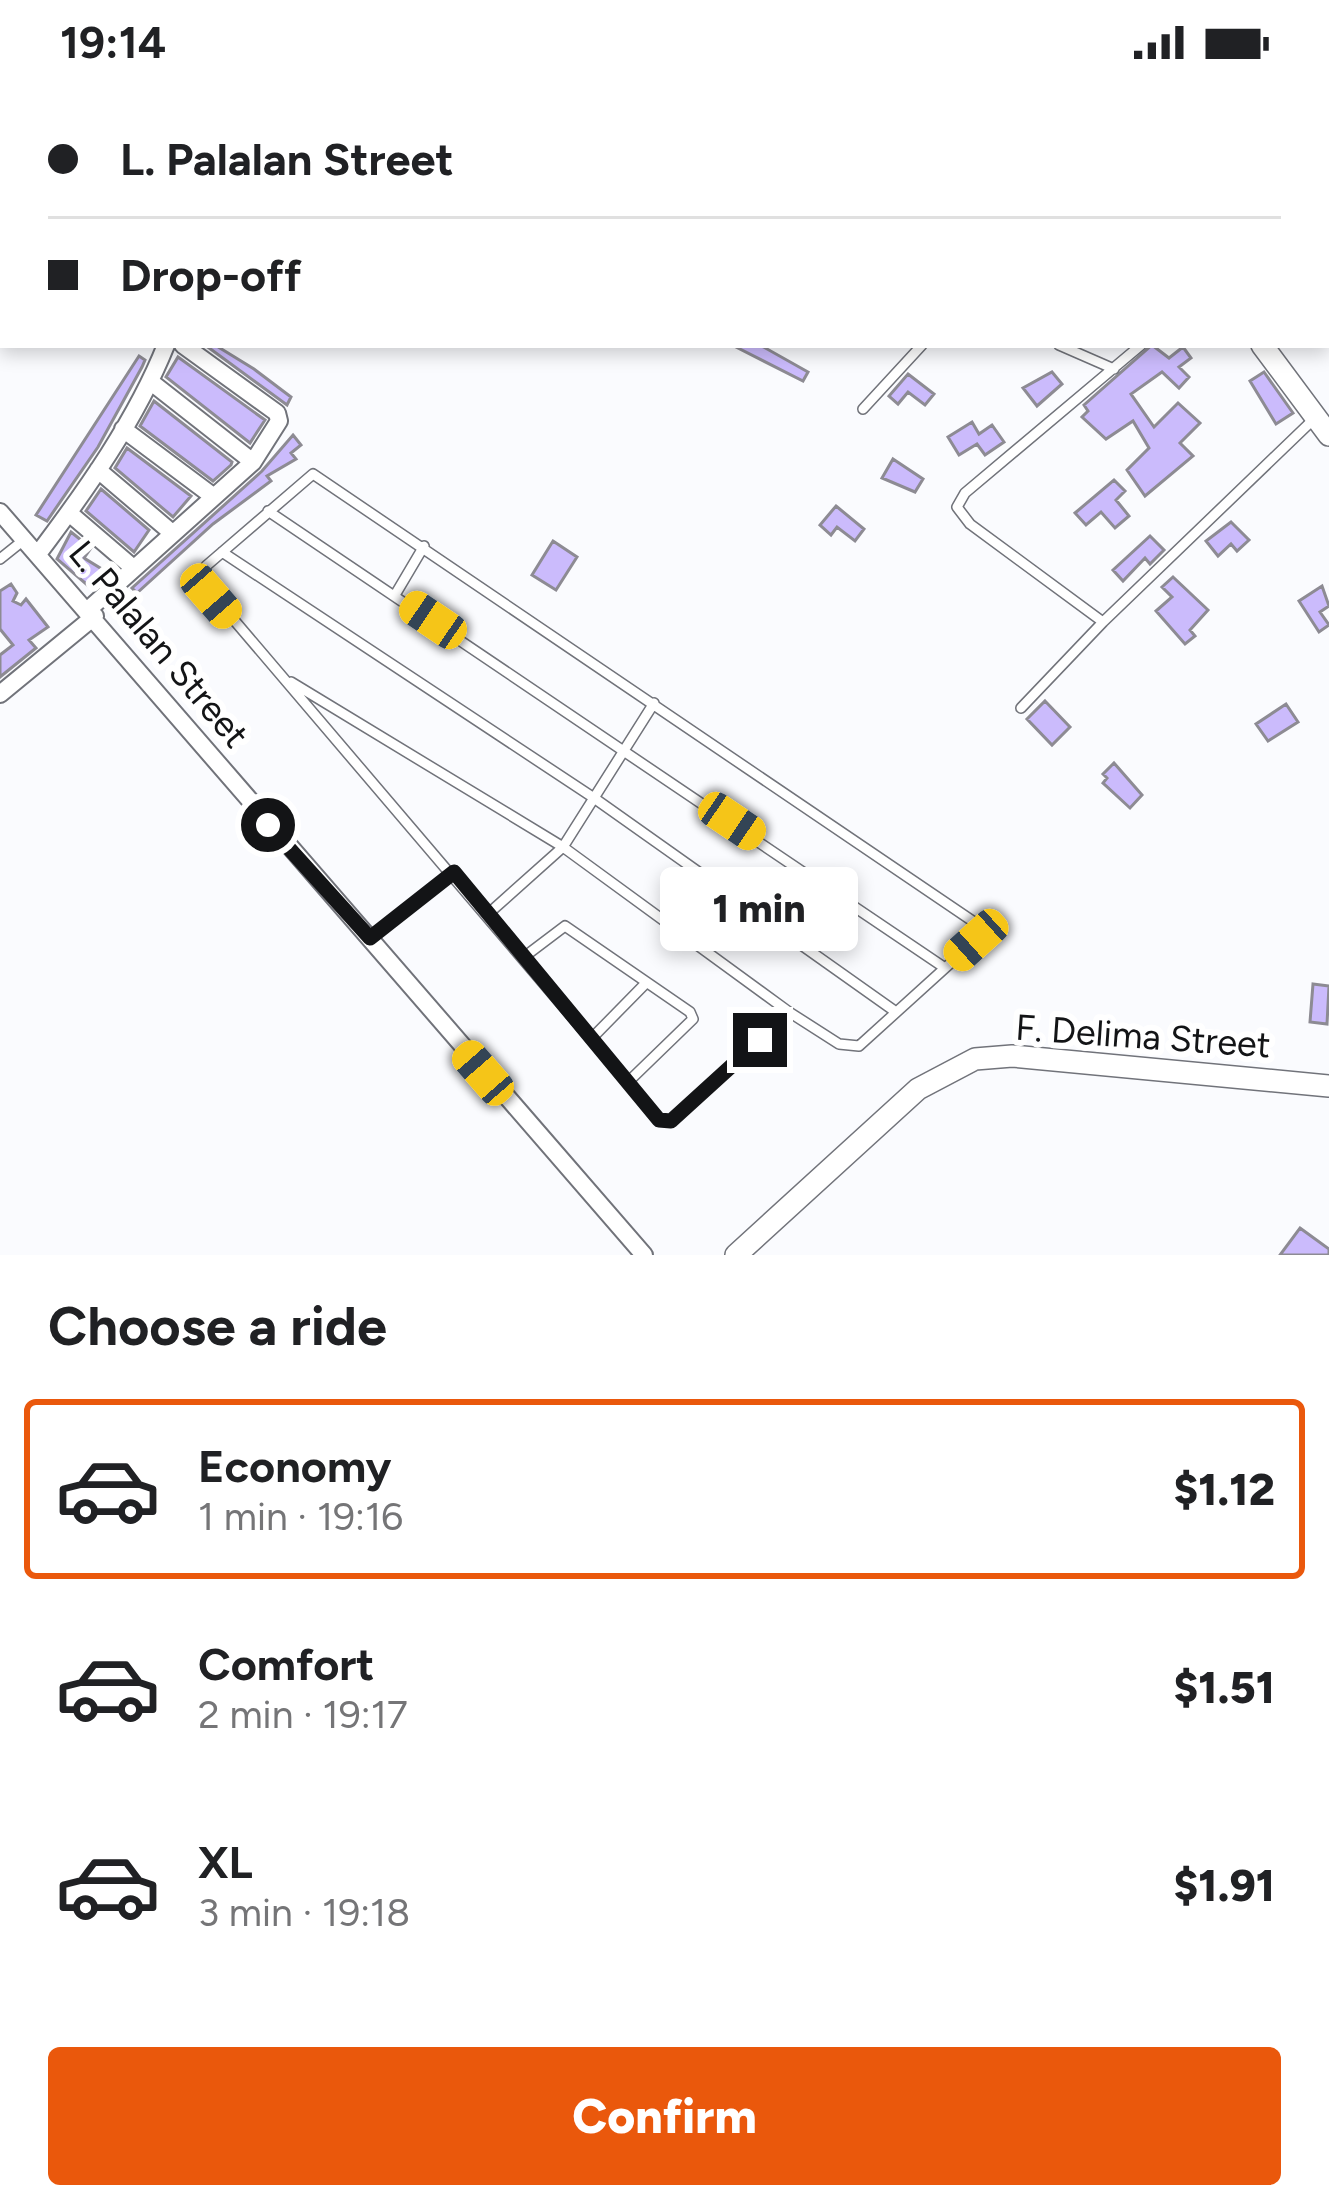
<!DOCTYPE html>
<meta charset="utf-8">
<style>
:root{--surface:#fff;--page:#f6f6f6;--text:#202124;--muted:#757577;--line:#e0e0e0;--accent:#ea580c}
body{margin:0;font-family:Figtree,sans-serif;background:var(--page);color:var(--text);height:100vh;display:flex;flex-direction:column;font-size:45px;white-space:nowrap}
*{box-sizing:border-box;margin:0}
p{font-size:39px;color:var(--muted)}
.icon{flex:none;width:66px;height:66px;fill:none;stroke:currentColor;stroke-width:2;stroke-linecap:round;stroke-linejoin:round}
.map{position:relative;height:1171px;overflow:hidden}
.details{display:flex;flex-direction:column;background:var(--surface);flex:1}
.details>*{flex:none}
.hud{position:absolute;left:0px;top:0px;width:1329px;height:264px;box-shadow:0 6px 18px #0003;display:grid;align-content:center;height:264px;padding:0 48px;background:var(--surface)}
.end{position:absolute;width:54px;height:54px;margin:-27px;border:15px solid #131416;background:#fff;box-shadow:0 0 0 6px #fff}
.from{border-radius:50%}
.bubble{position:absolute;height:84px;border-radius:12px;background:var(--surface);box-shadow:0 6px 18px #0003;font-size:39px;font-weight:800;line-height:84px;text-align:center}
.car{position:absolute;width:36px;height:72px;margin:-36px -18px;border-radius:15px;box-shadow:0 0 9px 3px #0007;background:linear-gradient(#f5c518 24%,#345 0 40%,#f5c518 0 76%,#345 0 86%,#f5c518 0)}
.hud b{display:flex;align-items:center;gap:42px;height:114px;font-size:45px}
.hud b+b{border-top:3px solid var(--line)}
.hud i{width:30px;height:30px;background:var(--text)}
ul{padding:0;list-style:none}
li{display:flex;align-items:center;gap:36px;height:180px;margin:0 24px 18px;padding:0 24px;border:6px solid transparent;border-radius:12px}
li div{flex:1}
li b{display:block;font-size:45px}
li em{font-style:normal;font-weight:800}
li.selected{border-color:var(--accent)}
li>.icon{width:108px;height:108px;stroke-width:1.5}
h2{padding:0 48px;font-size:54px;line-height:144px}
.button{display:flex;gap:24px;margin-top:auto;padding:24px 48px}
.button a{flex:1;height:138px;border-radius:12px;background:var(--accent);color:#fff;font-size:48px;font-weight:800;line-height:138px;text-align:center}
.status{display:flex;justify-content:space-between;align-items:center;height:84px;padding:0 60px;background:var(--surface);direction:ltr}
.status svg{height:33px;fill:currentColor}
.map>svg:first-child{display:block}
.building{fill:#cbbbfc;stroke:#8d8b93;stroke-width:3}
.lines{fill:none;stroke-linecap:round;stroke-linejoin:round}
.service-casing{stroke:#71737a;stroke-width:12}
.minor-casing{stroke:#71737a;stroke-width:20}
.tertiary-casing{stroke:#71737a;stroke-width:24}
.service{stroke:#fff;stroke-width:9}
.minor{stroke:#fff;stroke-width:16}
.tertiary{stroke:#fff;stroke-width:21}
.route{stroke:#131416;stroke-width:15}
.labels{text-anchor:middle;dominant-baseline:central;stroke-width:12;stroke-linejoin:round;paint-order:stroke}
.street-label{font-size:36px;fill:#131416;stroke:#fff}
</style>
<div class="status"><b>19:14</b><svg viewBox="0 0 49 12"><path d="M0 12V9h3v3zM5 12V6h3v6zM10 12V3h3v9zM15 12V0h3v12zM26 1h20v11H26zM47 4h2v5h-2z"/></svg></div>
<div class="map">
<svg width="1329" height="1171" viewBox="0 0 1329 1171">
<rect width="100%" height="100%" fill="#fafbfe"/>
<!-- building -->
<path class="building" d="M 205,261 L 215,261 L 254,285 L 291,313 L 287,321 Z
M 732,261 L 760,261 L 808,288 L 803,297 Z
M 1152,261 L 1169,274 L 1183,263 L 1191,274 L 1179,283 L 1189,293 L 1179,304 L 1162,288 L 1131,310 L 1154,343 L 1178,319 L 1200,339 L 1180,359 L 1193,372 L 1145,412 L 1127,386 L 1149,364 L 1133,337 L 1106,355 L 1082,333 L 1088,327 L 1084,321 Z
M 139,272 L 145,276 L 142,283 L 98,363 L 47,437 L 36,431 Z
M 178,273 L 265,336 L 250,359 L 166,293 Z
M 1052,288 L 1062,300 L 1037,322 L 1023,304 Z
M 1264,288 L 1293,329 L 1276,340 L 1250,297 Z
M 908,290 L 934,310 L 925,321 L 908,308 L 898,320 L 889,312 Z
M 154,317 L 232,378 L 231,381 L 213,397 L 140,342 Z
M 972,338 L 979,350 L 992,341 L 1004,358 L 985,371 L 977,360 L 959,371 L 948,353 Z
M 293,351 L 301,361 L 291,369 L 296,375 L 267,392 L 271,397 L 213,440 L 137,509 L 132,504 L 262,387 Z
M 127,364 L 191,412 L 173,433 L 115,384 Z
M 893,375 L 923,395 L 915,408 L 882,394 Z
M 1114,396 L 1125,407 L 1116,416 L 1129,432 L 1115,444 L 1101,428 L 1086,441 L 1075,429 Z
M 101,405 L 149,446 L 134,468 L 86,427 Z
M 836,422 L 864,445 L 855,457 L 837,443 L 831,451 L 820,441 Z
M 1231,438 L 1249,456 L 1237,467 L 1231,460 L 1218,472 L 1206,457 Z
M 71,448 L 91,464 L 84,474 L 105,487 L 92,505 L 57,475 Z
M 1150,452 L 1164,466 L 1150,480 L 1145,474 L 1123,497 L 1113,486 Z
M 553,457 L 577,473 L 556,506 L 532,491 Z
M 1173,493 L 1208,526 L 1190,546 L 1195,552 L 1185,560 L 1156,527 L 1172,513 L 1162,503 Z
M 11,500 L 17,509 L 13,517 L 21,521 L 26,515 L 48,543 L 29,556 L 36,564 L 0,593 L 0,571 L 13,561 L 0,545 L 0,507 Z
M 1322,502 L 1329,522 L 1320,528 L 1329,541 L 1319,548 L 1299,517 Z
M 1045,617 L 1070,643 L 1052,661 L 1027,635 Z
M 1286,620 L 1298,638 L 1268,657 L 1256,640 Z
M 1114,679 L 1142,711 L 1130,724 L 1103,699 L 1107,694 L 1103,690 Z
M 1313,900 L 1329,902 L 1327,940 L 1310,938 Z
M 1300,1144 L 1329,1165 L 1329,1171 L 1280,1171 Z"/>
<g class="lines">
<defs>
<path id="service" d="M 1059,261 L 1114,285
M 1141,261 L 965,409 L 957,423 L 970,440 L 1103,538 L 1316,333
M 863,325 L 922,261
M 313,390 L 974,838 L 976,856 L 859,962 L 839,960 L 789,928 L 671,1037 L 659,1035 L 205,502 L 206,482 Z
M 268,427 L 945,884
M 222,468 L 594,714 L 896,928
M 0,475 L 25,455
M 395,511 L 424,462
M 291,598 L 563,763 L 789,928
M 1021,624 L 1103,538
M 488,830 L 563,763 L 654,619
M 370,854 L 454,788
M 524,873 L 565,842 L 690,928 L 693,935 L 628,998
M 592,954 L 646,899"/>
<path id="minor" d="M 1265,0 L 1267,3
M 1189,3 L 1193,0
M 1326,43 L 1329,41
M 0,111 L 3,112
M 1326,112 L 1329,109
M 1326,153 L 1329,157
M 1326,232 L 1329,231
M 1326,244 L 1329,248
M 151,298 L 253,378
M 123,345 L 214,413
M 98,386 L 171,448
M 0,428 L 644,1171
M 69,429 L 131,482
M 38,470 C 87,405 136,336 166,261
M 89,525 L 253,378 L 279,337 L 277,329 L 183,261
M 0,610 L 95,532"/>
<path id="tertiary" d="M 871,0 L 877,3
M 1262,261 L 1329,351
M 736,1171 L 918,1005 L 975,975 L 1012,972 L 1329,1002"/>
</defs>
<!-- service casing -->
<use href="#service" class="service-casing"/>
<!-- minor casing -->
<use href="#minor" class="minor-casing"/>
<!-- tertiary casing -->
<use href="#tertiary" class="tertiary-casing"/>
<!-- service -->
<use href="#service" class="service"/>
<!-- minor -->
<use href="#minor" class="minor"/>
<!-- tertiary -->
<use href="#tertiary" class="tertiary"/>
</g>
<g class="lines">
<!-- route -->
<path class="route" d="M 268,741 L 370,854 L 454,788 L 659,1036 L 671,1037 L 760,956"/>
</g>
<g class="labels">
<!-- street labels -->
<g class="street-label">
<text transform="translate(159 560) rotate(50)">L. Palalan Street</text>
<text transform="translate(1143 952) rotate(4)">F. Delima Street</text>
</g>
</g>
</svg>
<i class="end from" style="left:268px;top:741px"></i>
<i class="end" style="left:760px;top:956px"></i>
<div class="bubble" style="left:660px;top:783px;width:198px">1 min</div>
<i class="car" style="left:211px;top:512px;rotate:139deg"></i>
<i class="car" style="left:433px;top:536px;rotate:304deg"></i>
<i class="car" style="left:732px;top:737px;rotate:124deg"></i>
<i class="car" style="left:976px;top:856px;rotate:228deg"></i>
<i class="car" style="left:483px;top:989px;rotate:319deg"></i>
<div class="hud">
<b><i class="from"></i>L. Palalan Street</b>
<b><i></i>Drop-off</b>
</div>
</div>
<section class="details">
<h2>Choose a ride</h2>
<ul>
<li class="selected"><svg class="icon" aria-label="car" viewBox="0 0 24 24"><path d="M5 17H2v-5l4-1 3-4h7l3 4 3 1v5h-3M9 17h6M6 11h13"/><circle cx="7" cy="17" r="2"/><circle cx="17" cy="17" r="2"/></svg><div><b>Economy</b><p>1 min · 19:16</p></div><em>$1.12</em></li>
<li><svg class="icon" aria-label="car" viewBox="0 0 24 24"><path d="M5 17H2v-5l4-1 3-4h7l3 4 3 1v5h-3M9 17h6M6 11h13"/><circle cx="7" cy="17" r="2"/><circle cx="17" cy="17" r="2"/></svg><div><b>Comfort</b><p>2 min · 19:17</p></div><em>$1.51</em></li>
<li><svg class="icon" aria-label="car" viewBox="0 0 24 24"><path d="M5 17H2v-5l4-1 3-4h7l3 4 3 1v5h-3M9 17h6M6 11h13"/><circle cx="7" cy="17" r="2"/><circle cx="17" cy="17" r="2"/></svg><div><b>XL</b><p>3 min · 19:18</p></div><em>$1.91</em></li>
</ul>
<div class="button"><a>Confirm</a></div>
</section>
